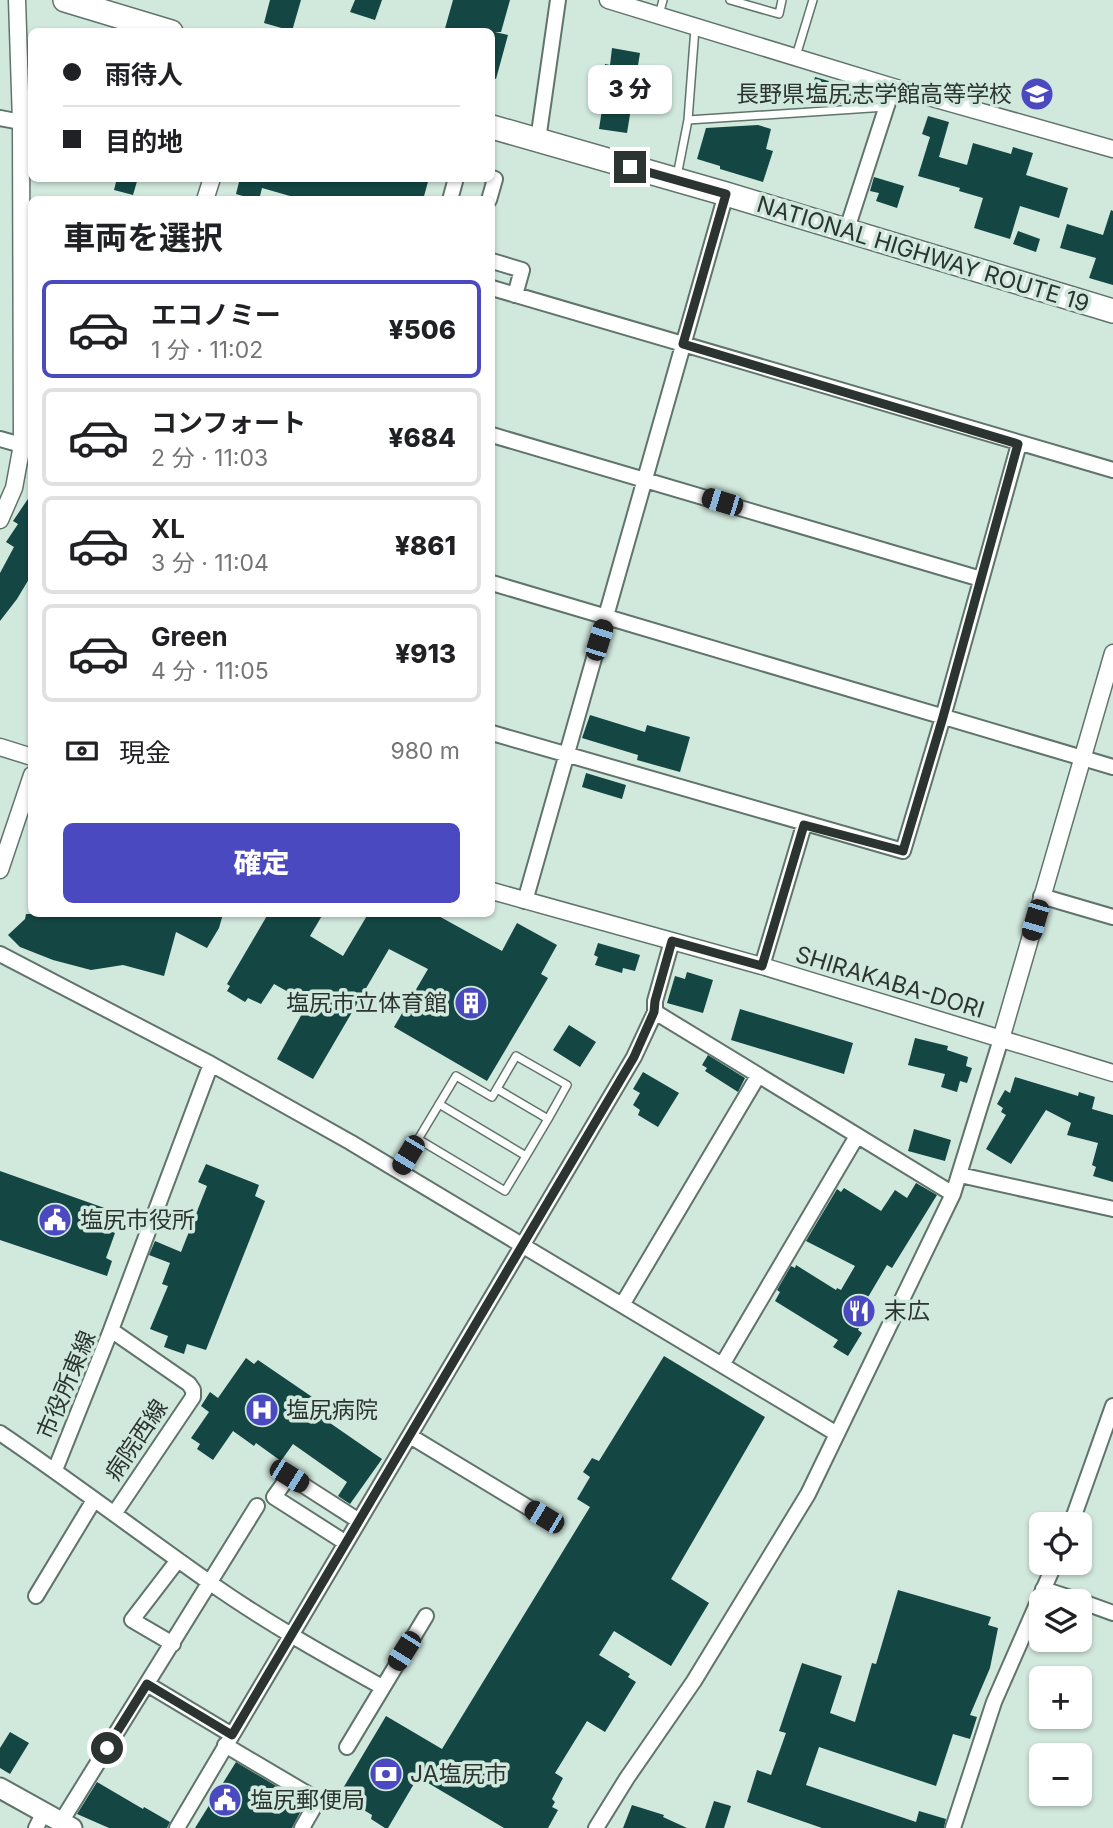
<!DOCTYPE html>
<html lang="ja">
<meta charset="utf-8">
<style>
:root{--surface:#fff;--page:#f6f6f6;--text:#202124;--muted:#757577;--line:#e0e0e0;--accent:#4b49bf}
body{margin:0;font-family:Inter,"Noto Sans JP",sans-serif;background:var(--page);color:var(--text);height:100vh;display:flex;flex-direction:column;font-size:26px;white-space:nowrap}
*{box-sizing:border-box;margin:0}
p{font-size:23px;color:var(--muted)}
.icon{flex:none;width:38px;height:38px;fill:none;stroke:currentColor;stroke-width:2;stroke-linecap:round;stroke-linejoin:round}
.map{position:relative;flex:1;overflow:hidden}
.drawer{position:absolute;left:28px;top:196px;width:467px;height:721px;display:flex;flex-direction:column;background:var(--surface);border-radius:10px;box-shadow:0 2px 5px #0004}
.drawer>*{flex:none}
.hud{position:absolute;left:28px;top:28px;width:467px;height:154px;border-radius:10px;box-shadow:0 2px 5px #0004;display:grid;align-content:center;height:154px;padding:0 35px;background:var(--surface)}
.buttons{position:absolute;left:1029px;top:1512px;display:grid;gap:14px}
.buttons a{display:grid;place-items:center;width:63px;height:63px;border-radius:10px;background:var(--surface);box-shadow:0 2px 5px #0004;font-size:35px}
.end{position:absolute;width:32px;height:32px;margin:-16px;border:9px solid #2b3430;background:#fff;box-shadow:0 0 0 4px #fff}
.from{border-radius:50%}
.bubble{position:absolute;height:49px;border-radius:10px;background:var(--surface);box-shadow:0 2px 5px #0004;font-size:23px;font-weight:800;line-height:49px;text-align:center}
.car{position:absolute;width:21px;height:42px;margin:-21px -10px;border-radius:9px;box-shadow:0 0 5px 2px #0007;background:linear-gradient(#222 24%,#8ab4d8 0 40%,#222 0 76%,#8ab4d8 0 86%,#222 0)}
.hud b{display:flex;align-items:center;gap:24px;height:66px;font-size:26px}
.hud b+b{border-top:2px solid var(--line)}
.hud i{width:18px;height:18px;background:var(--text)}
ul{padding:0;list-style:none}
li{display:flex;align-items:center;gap:21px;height:98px;margin:0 14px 10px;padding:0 21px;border:4px solid var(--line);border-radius:10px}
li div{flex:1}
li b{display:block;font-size:26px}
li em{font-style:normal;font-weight:800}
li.active{border-color:var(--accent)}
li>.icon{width:63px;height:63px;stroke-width:1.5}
h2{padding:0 35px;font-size:32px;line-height:84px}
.pay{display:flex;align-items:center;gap:18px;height:77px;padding:0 35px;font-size:26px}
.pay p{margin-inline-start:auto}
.cta{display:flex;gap:14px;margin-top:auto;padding:14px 35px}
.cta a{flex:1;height:80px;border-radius:10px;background:var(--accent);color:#fff;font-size:28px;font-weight:800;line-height:80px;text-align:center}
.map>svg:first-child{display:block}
.building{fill:#144744}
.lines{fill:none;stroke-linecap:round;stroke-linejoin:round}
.service-casing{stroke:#60746b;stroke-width:10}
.minor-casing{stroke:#60746b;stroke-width:18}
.tertiary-casing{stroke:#60746b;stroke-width:19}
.secondary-casing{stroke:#60746b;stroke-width:23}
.trunk-casing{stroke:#60746b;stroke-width:26}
.service{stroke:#fff;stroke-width:7}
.minor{stroke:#fff;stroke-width:14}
.tertiary{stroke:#fff;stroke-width:16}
.secondary{stroke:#fff;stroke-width:19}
.trunk{stroke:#fff;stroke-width:23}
.route{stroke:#2b3430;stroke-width:9}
.labels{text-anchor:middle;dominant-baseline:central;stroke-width:7;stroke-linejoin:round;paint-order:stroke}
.poi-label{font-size:23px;fill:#2b3430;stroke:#d1e8dd;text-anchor:start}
.street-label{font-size:23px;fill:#2b3430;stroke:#d1e8dd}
</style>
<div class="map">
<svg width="1113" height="1828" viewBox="0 0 1113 1828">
<rect width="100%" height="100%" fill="#d1e8dd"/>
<!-- building -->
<path class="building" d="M 270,0 L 301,0 L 292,31 L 264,23 Z
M 355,0 L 382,0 L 375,20 L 350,12 Z
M 453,0 L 510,0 L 501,32 L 495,32 L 508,35 L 496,79 L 492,78 L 492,32 L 444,32 Z
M 612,48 L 640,53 L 627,133 L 599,129 L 603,103 L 599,102 L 605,64 L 610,65 Z
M 815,77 L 859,90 L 855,103 L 808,105 Z
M 928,116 L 949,122 L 939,157 L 967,165 L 973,143 L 1011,154 L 1013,147 L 1033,153 L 1026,175 L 1068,188 L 1059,218 L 1020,206 L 1010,239 L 974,228 L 983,198 L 959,191 L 960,188 L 918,176 L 930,137 L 922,134 Z
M 758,125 L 771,129 L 766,149 L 773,151 L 763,182 L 720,169 L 720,166 L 697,159 L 706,128 Z
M 874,177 L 904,186 L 897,208 L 876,201 L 879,193 L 870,191 Z
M 117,178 L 138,178 L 133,195 L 114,190 Z
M 240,178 L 429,178 L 423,200 L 304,200 L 262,188 L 259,200 L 256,200 L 236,194 Z
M 1111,210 L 1113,211 L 1113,285 L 1089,278 L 1096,258 L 1060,248 L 1067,224 L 1103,235 Z
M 1018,231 L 1040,239 L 1036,252 L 1013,244 Z
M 32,493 L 32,574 L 17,599 L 0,621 L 0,573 L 14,547 L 6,542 L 18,524 L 13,521 Z
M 590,715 L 645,732 L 647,725 L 690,737 L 680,772 L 637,760 L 638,755 L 582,738 Z
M 586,773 L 626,785 L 622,799 L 582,787 Z
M 26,914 L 223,914 L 219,928 L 207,948 L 176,932 L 164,976 L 123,965 L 91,970 L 53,960 L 20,947 L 8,935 L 25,919 Z
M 268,914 L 323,914 L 310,936 L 343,956 L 368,914 L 435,914 L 502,951 L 517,923 L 557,945 L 541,974 L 548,978 L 487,1081 L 394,1027 L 428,969 L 389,949 L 313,1079 L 277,1059 L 308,1003 L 274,984 L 261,1004 L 248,998 L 245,1002 L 227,991 L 230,986 L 227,984 Z
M 598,943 L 640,955 L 635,971 L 623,968 L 622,973 L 595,965 L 598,957 L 594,955 Z
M 687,972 L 713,980 L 703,1013 L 667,1003 L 675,976 L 685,979 Z
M 740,1009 L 853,1043 L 844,1074 L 731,1040 Z
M 569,1025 L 596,1042 L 580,1067 L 553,1050 Z
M 915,1038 L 948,1046 L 947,1050 L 968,1057 L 966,1066 L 972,1068 L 967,1083 L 960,1081 L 957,1092 L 941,1087 L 945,1074 L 908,1065 Z
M 708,1055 L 745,1078 L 738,1092 L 705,1071 L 707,1068 L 702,1065 Z
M 643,1072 L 679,1093 L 658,1127 L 638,1115 L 640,1110 L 633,1105 L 640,1093 L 633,1089 Z
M 1015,1077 L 1078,1096 L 1079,1092 L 1095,1097 L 1092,1109 L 1113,1115 L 1113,1182 L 1093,1176 L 1096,1167 L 1092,1165 L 1098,1143 L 1067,1135 L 1071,1123 L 1046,1110 L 1011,1164 L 986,1149 L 1006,1115 L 1001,1112 L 1003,1108 L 997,1104 L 1005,1090 L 1010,1093 Z
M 914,1129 L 951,1140 L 945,1161 L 908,1151 Z
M 206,1164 L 259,1185 L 255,1196 L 265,1201 L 206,1350 L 187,1344 L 184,1354 L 164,1347 L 168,1336 L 150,1329 L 168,1286 L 162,1284 L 170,1263 L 149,1255 L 155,1241 L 181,1252 L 207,1186 L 198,1182 Z
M 0,1171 L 113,1211 L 107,1230 L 115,1233 L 106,1258 L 112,1261 L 107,1276 L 0,1240 Z
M 916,1183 L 937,1195 L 892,1268 L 887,1265 L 864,1304 L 871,1308 L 858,1330 L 862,1333 L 848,1356 L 833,1347 L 838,1340 L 775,1301 L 780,1292 L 777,1290 L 791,1266 L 795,1268 L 796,1265 L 836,1290 L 837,1288 L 841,1290 L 855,1266 L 806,1241 L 837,1189 L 841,1192 L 844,1188 L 881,1211 L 895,1190 L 907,1198 Z
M 664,1356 L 765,1417 L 671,1579 L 709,1603 L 671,1666 L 614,1631 L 599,1655 L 630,1674 L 628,1677 L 636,1682 L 605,1732 L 587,1721 L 555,1773 L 563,1778 L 552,1799 L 555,1802 L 552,1807 L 558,1810 L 548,1828 L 504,1828 L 418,1777 L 388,1828 L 385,1828 L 371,1819 L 372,1815 L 339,1795 L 386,1716 L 442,1749 L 590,1507 L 577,1499 L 590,1477 L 583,1472 L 592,1458 L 599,1461 Z
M 246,1358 L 254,1364 L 258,1360 L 321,1403 L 317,1409 L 332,1420 L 330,1423 L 382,1459 L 350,1504 L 338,1496 L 347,1482 L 293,1444 L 281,1461 L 256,1443 L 254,1446 L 233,1431 L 213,1460 L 197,1449 L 200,1444 L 191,1438 L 209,1412 L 201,1406 L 210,1392 L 218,1398 Z
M 898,1590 L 991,1617 L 988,1625 L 998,1628 L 990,1668 L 970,1715 L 977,1717 L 970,1739 L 953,1734 L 936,1786 L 819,1747 L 806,1785 L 916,1822 L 919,1811 L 946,1819 L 944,1828 L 822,1828 L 747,1802 L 757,1770 L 771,1775 L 786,1733 L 779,1731 L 802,1663 L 842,1676 L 830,1713 L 855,1722 L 872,1663 L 876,1664 Z
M 10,1732 L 29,1743 L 10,1774 L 0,1768 L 0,1748 Z
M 236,1762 L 305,1803 L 292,1828 L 195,1828 Z
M 97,1782 L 143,1809 L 144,1807 L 170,1822 L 167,1828 L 109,1828 L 77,1814 Z
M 714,1801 L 731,1806 L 724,1828 L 705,1828 Z
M 632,1805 L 664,1815 L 663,1817 L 687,1828 L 623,1828 Z"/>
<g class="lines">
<defs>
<path id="service" d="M 730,0 L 779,14 L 782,0
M 659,15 L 663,0
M 796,56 L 813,0
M 688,120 L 886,107
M 677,176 L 688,120 L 695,28
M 439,1104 L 526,1156 L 548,1119
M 418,1139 L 505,1191 L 526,1156
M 399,1171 L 456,1076 L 492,1097 L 516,1056 L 567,1085 L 548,1119 L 497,1089"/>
<path id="minor" d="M 0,118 L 21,122
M 538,140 L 558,0
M 450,200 L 456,178
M 489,200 L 495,179 L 492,178
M 846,232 L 893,87
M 492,261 L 522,270 L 515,295
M 492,288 L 1113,470
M 492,435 L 981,579
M 0,439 L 32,448
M 492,583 L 1113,767
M 492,733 L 903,851 L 943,717 L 1019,444
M 1041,896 L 1113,917
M 525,901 L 726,194
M 0,954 L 211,1064 L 350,1142 L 837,1434
M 762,966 L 804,825
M 655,1012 L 953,1194
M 960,1175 L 1113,1209
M 622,1305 L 758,1076
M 111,1330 L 211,1064
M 722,1365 L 857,1136
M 0,1433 C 71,1481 139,1533 209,1582 C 264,1621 323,1654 382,1687
M 410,1436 L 544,1517
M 55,1470 L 111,1330 L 189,1384 L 193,1390 L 193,1397 L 114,1514
M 1071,1524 L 1113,1406
M 346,1543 L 274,1497 L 289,1476 L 359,1521
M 1043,1589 L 1080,1601
M 36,1596 L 94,1500
M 1080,1601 L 1113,1613
M 173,1644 L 132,1620 L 178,1560
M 147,1684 L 232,1735
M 225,1745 L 318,1800 L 302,1828
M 347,1747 L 426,1616
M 61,1822 L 257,1506
M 36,1828 L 44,1812
M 177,1828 L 634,1057 L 655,1012 L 655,1001 L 672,941
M 596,1828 L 627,1778 L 694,1681 L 808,1494 L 953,1194 L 1001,1039
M 953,1828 L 994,1702 L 1055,1563"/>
<path id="tertiary" d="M 608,0 L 893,87 L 1113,149
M 205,200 L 212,178
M 0,520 L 14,488 L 22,445 L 21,122 L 17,0
M 0,747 L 32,757
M 0,870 L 32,775
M 492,891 L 762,966 L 1113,1073
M 1001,1039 L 1113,653"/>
<path id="secondary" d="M 0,1788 L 72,1828"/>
<path id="trunk" d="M 65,0 L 171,32
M 492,127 L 726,194 L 1113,311"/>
</defs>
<!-- service casing -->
<use href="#service" class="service-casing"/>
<!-- minor casing -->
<use href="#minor" class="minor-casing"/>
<!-- tertiary casing -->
<use href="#tertiary" class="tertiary-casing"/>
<!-- secondary casing -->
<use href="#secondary" class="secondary-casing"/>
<!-- trunk casing -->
<use href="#trunk" class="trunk-casing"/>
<!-- service -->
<use href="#service" class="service"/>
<!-- minor -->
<use href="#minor" class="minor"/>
<!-- tertiary -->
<use href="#tertiary" class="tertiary"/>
<!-- secondary -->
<use href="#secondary" class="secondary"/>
<!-- trunk -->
<use href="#trunk" class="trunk"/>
</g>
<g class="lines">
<!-- route -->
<path class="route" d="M 107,1748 L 147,1684 L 232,1735 L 634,1057 L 654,1012 L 655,1001 L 672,941 L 762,966 L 804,825 L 903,851 L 943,717 L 1018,444 L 683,344 L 726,194 L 630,167"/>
</g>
<!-- icons -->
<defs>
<symbol id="school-disc" viewBox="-11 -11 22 22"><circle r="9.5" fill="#4b49bf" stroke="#d1e8dd"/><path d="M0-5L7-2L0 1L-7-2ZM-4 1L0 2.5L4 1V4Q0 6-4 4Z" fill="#fff"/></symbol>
<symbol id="building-disc" viewBox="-11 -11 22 22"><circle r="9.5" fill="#4b49bf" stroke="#d1e8dd"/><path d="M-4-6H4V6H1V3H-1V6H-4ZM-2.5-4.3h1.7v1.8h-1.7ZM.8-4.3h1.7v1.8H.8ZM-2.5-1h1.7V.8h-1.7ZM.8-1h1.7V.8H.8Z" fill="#fff"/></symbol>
<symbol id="civic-disc" viewBox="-11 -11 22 22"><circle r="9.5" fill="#4b49bf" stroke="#d1e8dd"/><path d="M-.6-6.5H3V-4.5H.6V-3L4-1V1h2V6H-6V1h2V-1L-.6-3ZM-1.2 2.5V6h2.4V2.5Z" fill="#fff"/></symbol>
<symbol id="restaurant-disc" viewBox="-11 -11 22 22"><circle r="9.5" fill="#4b49bf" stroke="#d1e8dd"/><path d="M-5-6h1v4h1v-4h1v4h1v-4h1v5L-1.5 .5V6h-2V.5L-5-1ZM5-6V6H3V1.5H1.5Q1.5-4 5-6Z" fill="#fff"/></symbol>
<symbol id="hospital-disc" viewBox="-11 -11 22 22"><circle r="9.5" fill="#4b49bf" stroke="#d1e8dd"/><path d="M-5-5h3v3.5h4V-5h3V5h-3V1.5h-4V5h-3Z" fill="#fff"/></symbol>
<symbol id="bank-disc" viewBox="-11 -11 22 22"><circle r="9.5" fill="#4b49bf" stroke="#d1e8dd"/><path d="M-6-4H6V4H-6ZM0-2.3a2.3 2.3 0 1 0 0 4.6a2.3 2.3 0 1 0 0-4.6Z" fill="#fff"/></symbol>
</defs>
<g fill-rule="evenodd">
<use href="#school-disc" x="1018" y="75" width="38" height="38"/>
<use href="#building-disc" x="452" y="984" width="38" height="38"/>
<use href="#civic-disc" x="36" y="1201" width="38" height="38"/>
<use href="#restaurant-disc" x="840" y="1292" width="38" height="38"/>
<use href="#hospital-disc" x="243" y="1391" width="38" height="38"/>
<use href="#bank-disc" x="367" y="1755" width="38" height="38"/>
<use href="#civic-disc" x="206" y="1781" width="38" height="38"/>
</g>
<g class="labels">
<!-- poi labels -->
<g class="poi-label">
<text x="1012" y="94" text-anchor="end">長野県塩尻志学館高等学校</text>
<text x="447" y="1003" text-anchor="end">塩尻市立体育館</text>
<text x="80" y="1220">塩尻市役所</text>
<text x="884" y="1311">末広</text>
<text x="286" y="1410">塩尻病院</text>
<text x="410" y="1774">JA塩尻市</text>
<text x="250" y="1800">塩尻郵便局</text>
</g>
<!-- street labels -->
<g class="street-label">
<text transform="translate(923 254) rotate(17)">NATIONAL HIGHWAY ROUTE 19</text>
<text transform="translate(890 982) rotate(17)">SHIRAKABA-DORI</text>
<text transform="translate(66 1385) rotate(-67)">市役所東線</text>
<text transform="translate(136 1440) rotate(-56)">病院西線</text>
</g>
</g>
</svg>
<div class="buttons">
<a><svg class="icon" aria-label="locate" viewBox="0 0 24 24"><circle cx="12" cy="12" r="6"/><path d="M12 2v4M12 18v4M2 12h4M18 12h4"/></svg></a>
<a><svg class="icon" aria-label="layers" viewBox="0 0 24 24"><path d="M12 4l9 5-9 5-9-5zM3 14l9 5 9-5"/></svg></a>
<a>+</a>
<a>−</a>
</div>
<i class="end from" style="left:107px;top:1748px"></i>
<i class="end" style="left:630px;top:167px"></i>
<div class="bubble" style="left:588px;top:65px;width:84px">3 分</div>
<i class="car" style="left:722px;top:502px;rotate:287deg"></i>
<i class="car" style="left:599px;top:640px;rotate:17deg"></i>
<i class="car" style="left:1035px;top:920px;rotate:196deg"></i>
<i class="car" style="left:408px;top:1155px;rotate:211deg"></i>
<i class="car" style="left:289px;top:1476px;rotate:122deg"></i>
<i class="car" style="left:544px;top:1517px;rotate:301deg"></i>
<i class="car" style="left:404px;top:1651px;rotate:212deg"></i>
<div class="hud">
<b><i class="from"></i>雨待人</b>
<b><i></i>目的地</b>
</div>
<section class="drawer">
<h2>車両を選択</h2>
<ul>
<li class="active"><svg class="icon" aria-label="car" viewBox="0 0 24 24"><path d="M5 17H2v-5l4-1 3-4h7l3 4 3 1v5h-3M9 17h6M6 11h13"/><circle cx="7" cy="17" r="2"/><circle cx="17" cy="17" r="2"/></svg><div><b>エコノミー</b><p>1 分 · 11:02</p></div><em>¥506</em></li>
<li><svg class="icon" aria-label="car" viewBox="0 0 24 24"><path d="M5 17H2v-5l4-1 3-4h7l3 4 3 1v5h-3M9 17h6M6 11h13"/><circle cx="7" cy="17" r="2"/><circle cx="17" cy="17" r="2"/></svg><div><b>コンフォート</b><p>2 分 · 11:03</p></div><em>¥684</em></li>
<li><svg class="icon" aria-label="car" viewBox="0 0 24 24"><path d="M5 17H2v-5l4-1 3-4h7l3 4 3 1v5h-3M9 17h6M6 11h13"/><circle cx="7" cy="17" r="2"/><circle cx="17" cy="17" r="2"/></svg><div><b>XL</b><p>3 分 · 11:04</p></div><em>¥861</em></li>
<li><svg class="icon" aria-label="car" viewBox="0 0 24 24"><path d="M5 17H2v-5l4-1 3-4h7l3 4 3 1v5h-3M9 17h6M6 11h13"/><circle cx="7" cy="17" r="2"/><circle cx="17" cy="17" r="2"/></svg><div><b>Green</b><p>4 分 · 11:05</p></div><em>¥913</em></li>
</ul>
<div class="pay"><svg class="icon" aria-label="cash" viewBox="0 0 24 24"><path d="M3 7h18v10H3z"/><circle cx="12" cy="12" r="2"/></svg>現金<p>980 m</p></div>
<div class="cta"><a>確定</a></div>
</section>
</div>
